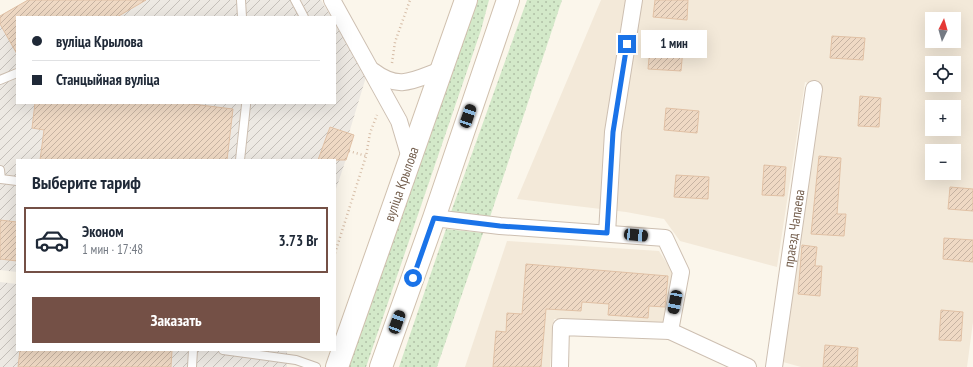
<!DOCTYPE html>
<html lang="ru">
<meta charset="utf-8">
<style>
:root{--surface:#fff;--page:#f6f6f7;--text:#1f2937;--muted:#747a83;--line:#e0e1e3;--accent:#745046}
body{margin:0;font-family:"PT Sans Narrow",sans-serif;background:var(--page);color:var(--text);height:100vh;display:flex;flex-direction:column;font-size:15px;white-space:nowrap}
*{box-sizing:border-box;margin:0}
p{font-size:13px;color:var(--muted)}
.icon{flex:none;width:22px;height:22px;fill:none;stroke:currentColor;stroke-width:2;stroke-linecap:round;stroke-linejoin:round}
.map{position:relative;flex:1;overflow:hidden}
.sheet{position:absolute;left:16px;top:159px;width:320px;height:192px;display:flex;flex-direction:column;background:var(--surface);border-radius:0px;box-shadow:0 4px 16px #0002}
.sheet>*{flex:none}
.hud{position:absolute;left:16px;top:16px;width:320px;height:88px;border-radius:0px;box-shadow:0 4px 16px #0002;display:grid;align-content:center;height:88px;padding:0 16px;background:var(--surface)}
.needle{width:26px;rotate:5deg}
.tools{position:absolute;left:925px;top:12px;display:grid;gap:8px}
.tools a{display:grid;place-items:center;width:36px;height:36px;border-radius:0px;background:var(--surface);box-shadow:0 4px 16px #0002;font-size:20px}
.end{position:absolute;width:18px;height:18px;margin:-9px;border:5px solid #1a73e8;background:#fff;box-shadow:0 0 0 2px #fff}
.from{border-radius:50%}
.bubble{position:absolute;height:28px;border-radius:0px;background:var(--surface);box-shadow:0 4px 16px #0002;font-size:13px;font-weight:600;line-height:28px;text-align:center}
.car{position:absolute;width:12px;height:24px;margin:-12px -6px;border-radius:5px;box-shadow:0 0 3px 1px #0007;background:linear-gradient(#222 24%,#8ab4d8 0 40%,#222 0 76%,#8ab4d8 0 86%,#222 0)}
.hud b{display:flex;align-items:center;gap:14px;height:38px;font-size:15px}
.hud b+b{border-top:1px solid var(--line)}
.hud i{width:10px;height:10px;background:var(--text)}
ul{padding:0;list-style:none}
li{display:flex;align-items:center;gap:12px;height:66px;margin:0 8px 6px;padding:0 8px;border:2px solid transparent;border-radius:0px}
li div{flex:1}
li b{display:block;font-size:15px}
li em{font-style:normal;font-weight:600}
li.current{border-color:var(--accent)}
li>.icon{width:36px;height:36px;stroke-width:1.5}
h2{padding:0 16px;font-size:18px;line-height:48px}
.action{display:flex;gap:8px;margin-top:auto;padding:8px 16px}
.action a{flex:1;height:46px;border-radius:0px;background:var(--accent);color:#fff;font-size:16px;font-weight:600;line-height:46px;text-align:center}
.map>svg:first-child{display:block}
.residential{fill:#f3e9d9;fill-rule:evenodd}
.industrial{fill:url(#industrial-furrows)}
.grass{fill:url(#grass-dots)}
.building{fill:url(#building-hatch);stroke:#e1c1a5}
.lines{fill:none;stroke-linecap:round;stroke-linejoin:round}
.service-casing{stroke:#cdbfb1;stroke-width:10}
.minor-casing{stroke:#cdbfb1;stroke-width:18}
.secondary-casing{stroke:#d0c0ae;stroke-width:24}
.path{stroke:#d5bca6;stroke-width:2.5;stroke-dasharray:1 3;stroke-linecap:butt}
.service{stroke:#fff;stroke-width:8}
.minor{stroke:#fff;stroke-width:16}
.secondary{stroke:#fff;stroke-width:22}
.route{stroke:#1a73e8;stroke-width:5}
.labels{text-anchor:middle;dominant-baseline:central;stroke-width:3;stroke-linejoin:round;paint-order:stroke}
.street-label{font-size:14px;fill:#75604f;stroke:#fefaf1}
</style>
<div class="map">
<svg width="973" height="367" viewBox="0 0 973 367">
<defs>
<pattern id="industrial-furrows" width="10" height="10" patternUnits="userSpaceOnUse"><rect width="10" height="10" fill="#ede9e3"/><path d="M-1 1l2-2M0 10L10 0M9 11l2-2" fill="none" stroke="#c5c0ba"/></pattern>
<pattern id="grass-dots" width="8" height="8" patternUnits="userSpaceOnUse"><rect width="8" height="8" fill="#d3e9c9"/><path d="M2 2h.1M6 6h.1" fill="none" stroke="#b0c0a6" stroke-width="1.8" stroke-linecap="round"/></pattern>
<pattern id="building-hatch" width="6" height="6" patternUnits="userSpaceOnUse"><rect width="6" height="6" fill="#efd9c4"/><path d="M-1 1l2-2M0 6l6-6M5 7l2-2" fill="none" stroke="#c6b3a2"/></pattern>
</defs>
<rect width="100%" height="100%" fill="#fbf6eb"/>
<!-- residential -->
<path class="residential" d="M 601,0 L 973,0 L 973,322 L 967,367 L 801,367 L 783,362 L 821,87 L 805,82 L 777,267 L 680,241 L 664,219 L 626,212 L 517,199 ZM 932,19 L 954,19 L 954,41 L 932,41 ZM 932,63 L 954,63 L 954,85 L 932,85 ZM 932,107 L 954,107 L 954,129 L 932,129 ZM 932,151 L 954,151 L 954,173 L 932,173 Z
M 507,241 L 659,251 L 673,273 L 663,323 L 554,319 L 550,367 L 465,367 Z"/>
<!-- industrial -->
<path class="industrial" d="M 28,0 L 321,0 L 331,17 L 17,17 L 17,103 L 335,103 L 335,24 L 366,77 L 349,133 L 354,135 L 335,192 L 335,160 L 17,160 L 17,272 L 0,270 L 0,16 Z
M 0,282 L 17,284 L 17,350 L 287,350 L 287,367 L 0,367 Z"/>
<!-- grass -->
<path class="grass" d="M 478,0 L 489,0 L 481,30 L 366,367 L 348,367 Z
M 527,0 L 562,0 L 490,217 L 451,212 Z
M 446,229 L 483,233 L 437,367 L 399,367 Z"/>
<!-- building -->
<path class="building" d="M 28,0 L 146,0 L 117,17 L 17,17 L 17,54 L 0,24 L 0,16 Z
M 655,0 L 688,0 L 687,20 L 653,17 Z
M 832,36 L 865,38 L 863,60 L 830,58 Z
M 650,47 L 683,49 L 681,71 L 648,69 Z
M 860,96 L 881,98 L 879,127 L 858,126 Z
M 35,103 L 184,103 L 233,109 L 227,160 L 40,160 L 44,130 L 32,128 Z
M 666,108 L 699,111 L 697,133 L 664,130 Z
M 330,127 L 354,135 L 346,160 L 318,160 Z
M 819,156 L 841,158 L 837,214 L 846,214 L 844,236 L 811,234 Z
M 764,165 L 786,167 L 784,196 L 762,195 Z
M 676,175 L 709,177 L 708,199 L 674,197 Z
M 950,187 L 973,189 L 973,211 L 948,209 Z
M 0,220 L 17,222 L 17,261 L 0,259 Z
M 944,238 L 973,240 L 973,262 L 943,259 Z
M 802,245 L 817,247 L 815,266 L 822,266 L 820,296 L 798,294 Z
M 526,264 L 668,276 L 665,307 L 649,306 L 648,318 L 608,315 L 609,304 L 582,302 L 581,311 L 546,309 L 541,367 L 493,367 L 496,331 L 506,332 L 507,313 L 522,314 Z
M 941,310 L 963,312 L 961,341 L 939,340 Z
M 825,345 L 858,348 L 857,367 L 823,367 Z
M 20,350 L 172,350 L 171,367 L 18,367 Z"/>
<g class="lines">
<defs>
<path id="service" d="M 241,0 L 242,17
M 295,0 L 304,17
M 0,80 L 17,73
M 240,160 L 246,105
M 0,170 L 1,179 L 17,181
M 223,350 L 296,360 L 316,367
M 192,367 L 193,350"/>
<g id="minor">
<path d="M 332,0 L 399,121 L 410,158"/>
<path d="M 373,71 C 399,91 414,80 441,70"/>
<path d="M 434,218 L 500,226 L 665,238 L 681,272 L 670,331 L 561,327 L 560,367"/>
<path d="M 607,233 L 613,132 L 634,0"/>
<path d="M 670,331 L 748,367"/>
<path id="s1" d="M 774,367 L 814,89"/>
</g>
<g id="secondary">
<path id="s2" d="M 337,367 L 466,0"/>
<path d="M 381,367 L 434,218 L 508,0"/>
</g>
</defs>
<!-- service casing -->
<use href="#service" class="service-casing"/>
<!-- minor casing -->
<use href="#minor" class="minor-casing"/>
<!-- secondary casing -->
<use href="#secondary" class="secondary-casing"/>
<!-- path -->
<path class="path" d="M 392,63 L 395,42 L 410,0
M 349,151 L 366,156
M 335,253 L 366,156 L 370,133 L 377,115"/>
<!-- service -->
<use href="#service" class="service"/>
<!-- minor -->
<use href="#minor" class="minor"/>
<!-- secondary -->
<use href="#secondary" class="secondary"/>
</g>
<g class="lines">
<!-- route -->
<path class="route" d="M 413,278 L 434,218 L 500,226 L 607,233 L 613,132 L 627,44"/>
</g>
<g class="labels">
<!-- street labels -->
<g class="street-label">
<text stroke="none"><textPath href="#s2" startOffset="194">вуліца Крылова</textPath></text>
<text stroke="none"><textPath href="#s1" startOffset="140">праезд Чапаева</textPath></text>
</g>
</g>
</svg>
<div class="tools">
<a><svg class="needle" viewBox="-14 -14 28 28"><path d="M0-13l5 13h-10z" fill="#e53935"/><path d="M0 13l5-13h-10z" fill="#747a83"/></svg></a>
<a><svg class="icon" aria-label="locate" viewBox="0 0 24 24"><circle cx="12" cy="12" r="6"/><path d="M12 2v4M12 18v4M2 12h4M18 12h4"/></svg></a>
<a>+</a>
<a>−</a>
</div>
<i class="end from" style="left:413px;top:278px"></i>
<i class="end" style="left:627px;top:44px"></i>
<div class="bubble" style="left:641px;top:30px;width:66px">1 мин</div>
<i class="car" style="left:468px;top:116px;rotate:19deg"></i>
<i class="car" style="left:636px;top:235px;rotate:95deg"></i>
<i class="car" style="left:675px;top:302px;rotate:191deg"></i>
<i class="car" style="left:397px;top:322px;rotate:20deg"></i>
<div class="hud">
<b><i class="from"></i>вуліца Крылова</b>
<b><i></i>Станцыйная вуліца</b>
</div>
<section class="sheet">
<h2>Выберите тариф</h2>
<ul>
<li class="current"><svg class="icon" aria-label="car" viewBox="0 0 24 24"><path d="M5 17H2v-5l4-1 3-4h7l3 4 3 1v5h-3M9 17h6M6 11h13"/><circle cx="7" cy="17" r="2"/><circle cx="17" cy="17" r="2"/></svg><div><b>Эконом</b><p>1 мин · 17:48</p></div><em>3.73 Br</em></li>
</ul>
<div class="action"><a>Заказать</a></div>
</section>
</div>
